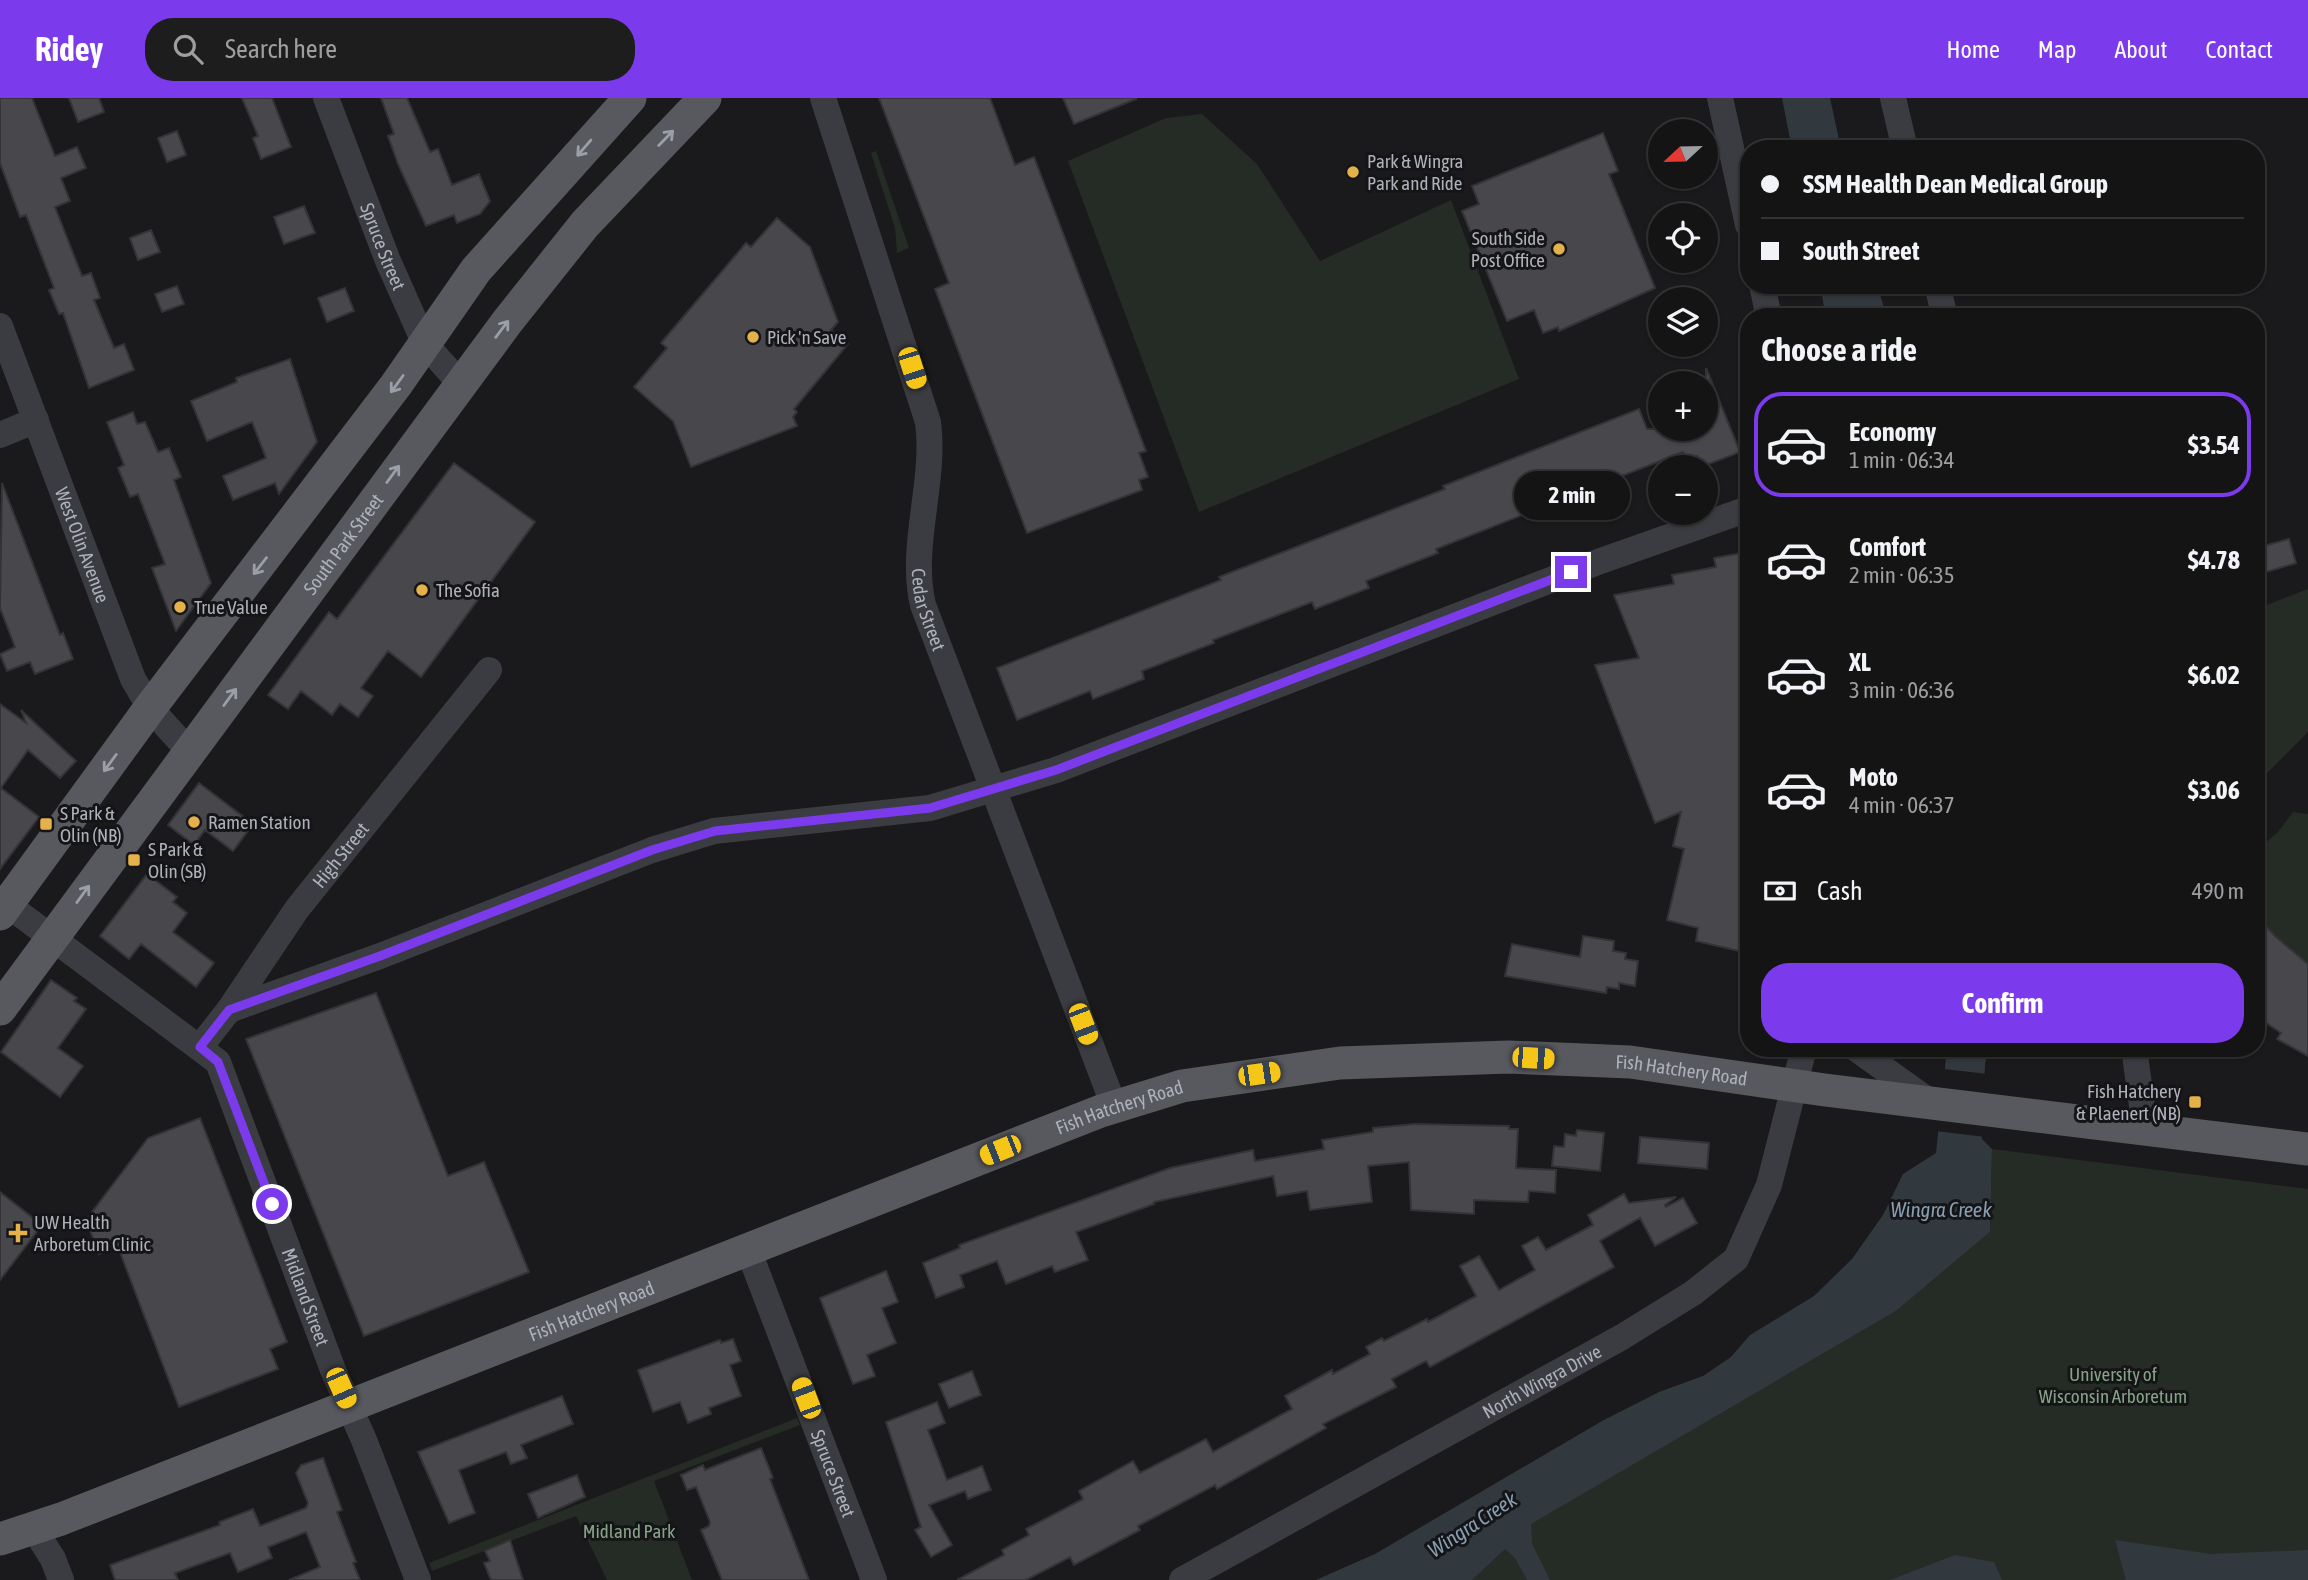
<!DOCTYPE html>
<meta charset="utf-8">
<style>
:root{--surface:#141415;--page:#1d1d1e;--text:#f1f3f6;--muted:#9d9ea0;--line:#333334;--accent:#7c3aed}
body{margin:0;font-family:"Asap Condensed",sans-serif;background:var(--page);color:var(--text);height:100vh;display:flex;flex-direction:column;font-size:26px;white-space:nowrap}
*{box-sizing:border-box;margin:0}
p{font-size:23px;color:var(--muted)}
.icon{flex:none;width:38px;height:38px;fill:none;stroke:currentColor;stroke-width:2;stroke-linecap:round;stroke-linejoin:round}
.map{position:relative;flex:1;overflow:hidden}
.sheet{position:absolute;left:1740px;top:210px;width:525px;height:749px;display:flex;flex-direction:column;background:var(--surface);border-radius:28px;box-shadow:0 2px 5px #0004,0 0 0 2px var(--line)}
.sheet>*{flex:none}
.banner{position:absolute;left:1740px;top:42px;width:525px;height:154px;border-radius:28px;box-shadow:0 2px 5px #0004,0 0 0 2px var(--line);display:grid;align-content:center;height:154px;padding:0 21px;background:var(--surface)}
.needle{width:46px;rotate:248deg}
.controls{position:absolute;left:1648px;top:21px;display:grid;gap:14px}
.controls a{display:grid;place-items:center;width:70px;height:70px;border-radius:50%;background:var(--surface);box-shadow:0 2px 5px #0004,0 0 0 2px var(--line);font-size:35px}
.end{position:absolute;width:32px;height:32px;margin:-16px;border:9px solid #7c3aed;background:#fff;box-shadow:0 0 0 4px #fff}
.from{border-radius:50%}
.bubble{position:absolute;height:49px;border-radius:24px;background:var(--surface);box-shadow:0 2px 5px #0004,0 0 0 2px var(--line);font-size:23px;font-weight:700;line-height:49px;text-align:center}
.car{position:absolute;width:21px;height:42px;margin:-21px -10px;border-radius:9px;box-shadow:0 0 5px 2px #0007;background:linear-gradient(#f5c518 24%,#345 0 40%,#f5c518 0 76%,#345 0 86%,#f5c518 0)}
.banner b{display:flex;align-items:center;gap:24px;height:66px;font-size:26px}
.banner b+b{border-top:2px solid var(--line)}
.banner i{width:18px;height:18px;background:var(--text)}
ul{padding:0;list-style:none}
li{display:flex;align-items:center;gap:21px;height:105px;margin:0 14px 10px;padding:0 7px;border:4px solid transparent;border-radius:28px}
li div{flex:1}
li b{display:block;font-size:26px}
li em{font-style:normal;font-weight:700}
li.active{border-color:var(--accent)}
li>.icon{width:63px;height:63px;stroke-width:1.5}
h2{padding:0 21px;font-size:32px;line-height:84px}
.pay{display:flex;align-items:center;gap:18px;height:77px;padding:0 21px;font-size:26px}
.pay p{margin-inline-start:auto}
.action{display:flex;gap:14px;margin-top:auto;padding:14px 21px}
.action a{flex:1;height:80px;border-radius:28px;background:var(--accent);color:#fff;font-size:28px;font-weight:700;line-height:80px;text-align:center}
header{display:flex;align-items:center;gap:42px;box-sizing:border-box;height:98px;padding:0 35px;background:var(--accent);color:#fff}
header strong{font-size:33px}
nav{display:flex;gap:38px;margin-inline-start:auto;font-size:24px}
.search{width:490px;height:63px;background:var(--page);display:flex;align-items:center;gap:18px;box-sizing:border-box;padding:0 24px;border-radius:28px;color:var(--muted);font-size:26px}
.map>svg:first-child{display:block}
.green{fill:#242c25}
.water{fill:#31393f}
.pier{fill:#1a1a1c}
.building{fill:#47474c;stroke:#343438;stroke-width:2}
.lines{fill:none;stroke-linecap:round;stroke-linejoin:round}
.minor{stroke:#3b3c41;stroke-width:26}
.major{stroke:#57595f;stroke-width:33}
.oneway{stroke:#9c9fa8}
.route{stroke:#7c3aed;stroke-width:9}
.poi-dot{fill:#e4b14a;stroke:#151517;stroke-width:2.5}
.labels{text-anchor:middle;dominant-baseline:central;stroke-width:6;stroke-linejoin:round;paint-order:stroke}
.poi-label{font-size:19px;fill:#adb1ba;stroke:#151517;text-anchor:start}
.street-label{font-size:19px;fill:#adb1ba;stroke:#151517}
.park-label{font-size:19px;fill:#86a388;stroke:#151517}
.water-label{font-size:21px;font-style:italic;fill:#889eb2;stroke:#151517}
</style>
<header>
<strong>Ridey</strong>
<div class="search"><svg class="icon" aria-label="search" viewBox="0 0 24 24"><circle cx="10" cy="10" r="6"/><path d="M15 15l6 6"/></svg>Search here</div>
<nav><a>Home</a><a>Map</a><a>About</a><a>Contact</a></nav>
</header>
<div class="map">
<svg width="2308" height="1482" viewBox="0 0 2308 1482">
<rect width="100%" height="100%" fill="#1a1a1c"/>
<!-- green -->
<path class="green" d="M 1202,16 L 1257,66 L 1320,163 L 1451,102 L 1519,281 L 1199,414 L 1068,63 L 1166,20 Z
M 876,53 L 909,150 L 897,155 L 895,130 L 871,55 Z
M 2308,491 L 2308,634 L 2256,686 L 2256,511 Z
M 2293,714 L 2308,716 L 2308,866 L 2275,838 L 2256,816 L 2256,753 L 2278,734 Z
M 1992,1051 L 2308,1091 L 2308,1482 L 1472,1482 L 1530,1426 L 1896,1213 L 1990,1134 Z
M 797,1320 L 800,1327 L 654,1383 L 692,1482 L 607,1482 L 576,1418 L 432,1473 L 429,1465 Z"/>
<!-- water -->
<path class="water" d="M 1782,0 L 1830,0 L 1841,51 L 1792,51 Z
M 1820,187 L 1877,187 L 1887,219 L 1826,219 Z
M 1947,950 L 1989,950 L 1985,966 L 1982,1041 L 1992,1051 L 1990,1134 L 1896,1213 L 1531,1426 L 1532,1446 L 1550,1482 L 1527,1482 L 1515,1460 L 1505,1451 L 1472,1482 L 1316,1482 L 1375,1456 L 1602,1323 L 1659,1294 L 1703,1278 L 1731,1259 L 1750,1237 L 1814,1198 L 1852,1161 L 1883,1117 L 1903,1076 L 1936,1055 Z
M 2115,1442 L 2211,1456 L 2308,1452 L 2308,1482 L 2126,1482 Z
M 1955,1457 L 1994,1464 L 2002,1482 L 1890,1482 Z"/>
<!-- pier -->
<path class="pier" d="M 1943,971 L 1988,976 L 1985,1039 L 1936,1033 Z"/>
<!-- building -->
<path class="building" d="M 0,0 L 32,0 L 55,58 L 77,49 L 86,70 L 61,80 L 70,103 L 55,109 L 82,178 L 91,175 L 100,200 L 94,202 L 114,250 L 124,246 L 134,272 L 89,290 L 63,215 L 59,216 L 49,192 L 54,190 L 26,117 L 20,119 L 0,65 Z
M 69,0 L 99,0 L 104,14 L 78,24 Z
M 242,0 L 272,0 L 291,49 L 261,61 L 253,40 L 258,38 Z
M 381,0 L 407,0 L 430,54 L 438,51 L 452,87 L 479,76 L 490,103 L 480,116 L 457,125 L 454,117 L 426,128 L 398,66 L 388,38 L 394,36 Z
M 879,0 L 990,0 L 1015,67 L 1034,59 L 1146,353 L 1139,355 L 1148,379 L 1139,382 L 1142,392 L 1027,435 L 935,191 L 949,185 Z
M 1063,0 L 1136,0 L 1136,1 L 1074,26 Z
M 177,33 L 186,57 L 167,64 L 158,40 Z
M 1603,35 L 1618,73 L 1609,76 L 1655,190 L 1559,233 L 1558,229 L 1543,235 L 1534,212 L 1507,223 L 1462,113 L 1479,106 L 1472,88 Z
M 304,108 L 315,135 L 284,146 L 274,119 Z
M 777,120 L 810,149 L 838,224 L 831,232 L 848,246 L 794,311 L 797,314 L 793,319 L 797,328 L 691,369 L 673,323 L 634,289 L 667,250 L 661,245 L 746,145 L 751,149 Z
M 151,132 L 160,154 L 138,162 L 130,140 Z
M 177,188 L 184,206 L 162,214 L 155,196 Z
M 345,190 L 354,213 L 327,224 L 318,200 Z
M 290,261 L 317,344 L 279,396 L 275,385 L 233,402 L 223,378 L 266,360 L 252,324 L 207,343 L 191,303 L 237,284 L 236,280 Z
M 1706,270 L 1740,354 L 1701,369 L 1697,358 L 1686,362 L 1683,354 L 1588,391 L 1591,400 L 1539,421 L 1535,412 L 1436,451 L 1438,455 L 1366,483 L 1369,490 L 1315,511 L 1312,504 L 1213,542 L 1214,545 L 1142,573 L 1144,581 L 1093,601 L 1090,593 L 1017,622 L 997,570 L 1221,482 L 1219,479 L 1445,391 L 1443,388 L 1639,311 L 1647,331 L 1706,331 Z
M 133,314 L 137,326 L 145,324 L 158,354 L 169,350 L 181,379 L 174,382 L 211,485 L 176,533 L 152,470 L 165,466 L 138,396 L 130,399 L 118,370 L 124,367 L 107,324 Z
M 454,365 L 535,424 L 421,579 L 388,553 L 361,590 L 373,598 L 358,619 L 340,606 L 332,617 L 301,593 L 288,611 L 268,597 L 329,514 L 337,521 Z
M 2,385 L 60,537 L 63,535 L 73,561 L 35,576 L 30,564 L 7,573 L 0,556 L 15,549 L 0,510 Z
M 2289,441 L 2296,465 L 2266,474 L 2260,449 Z
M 1748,454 L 1748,855 L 1696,843 L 1698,830 L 1667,822 L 1684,751 L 1673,748 L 1681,714 L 1655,725 L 1595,567 L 1639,560 L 1614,497 L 1674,486 L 1672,477 L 1716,469 L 1714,460 Z
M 0,606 L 26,625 L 21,612 L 76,663 L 60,680 L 28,652 L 1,690 L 39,719 L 0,771 Z
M 199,685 L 253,726 L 233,753 L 205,732 L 194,747 L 168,727 Z
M 147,776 L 177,799 L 173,804 L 187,815 L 173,834 L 214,865 L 196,889 L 141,846 L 129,861 L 100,838 Z
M 2256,817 L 2275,838 L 2308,866 L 2308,958 L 2277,941 L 2281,935 L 2256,918 Z
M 1583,838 L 1614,843 L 1613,853 L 1626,855 L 1625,861 L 1638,863 L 1635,888 L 1619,885 L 1619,891 L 1607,889 L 1606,895 L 1505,878 L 1512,846 L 1580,859 Z
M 51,882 L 77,900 L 74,903 L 86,911 L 58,950 L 83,968 L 60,999 L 1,954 Z
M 376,895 L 448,1078 L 484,1064 L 529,1174 L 364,1238 L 246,941 Z
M 200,1020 L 287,1244 L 270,1251 L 278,1271 L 179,1309 L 118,1149 L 99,1156 L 86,1122 L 148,1040 Z
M 1415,1026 L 1509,1028 L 1509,1031 L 1518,1031 L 1516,1070 L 1556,1072 L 1555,1095 L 1529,1093 L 1528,1104 L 1474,1102 L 1474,1116 L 1411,1112 L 1409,1064 L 1368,1068 L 1372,1104 L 1310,1112 L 1307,1093 L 1277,1098 L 1273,1078 L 1154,1104 L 1154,1106 L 1076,1134 L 1088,1162 L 1055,1174 L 1052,1168 L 1006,1186 L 997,1163 L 960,1177 L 964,1189 L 936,1200 L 923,1165 L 960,1150 L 959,1147 L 1170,1070 L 1253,1052 L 1255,1063 L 1324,1051 L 1322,1042 L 1373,1034 L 1373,1030 Z
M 1577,1032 L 1604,1035 L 1600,1073 L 1552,1068 L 1554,1048 L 1564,1049 L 1565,1036 L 1576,1038 Z
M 1640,1039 L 1709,1045 L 1707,1071 L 1638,1065 Z
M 0,1094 L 42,1127 L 0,1182 Z
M 1624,1096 L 1629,1105 L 1676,1099 L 1665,1107 L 1666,1109 L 1683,1100 L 1697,1125 L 1655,1148 L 1640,1120 L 1600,1143 L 1614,1169 L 1430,1269 L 1426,1263 L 1392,1281 L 1396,1289 L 1323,1326 L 1326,1330 L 1217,1391 L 1215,1387 L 1138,1428 L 1140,1432 L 1074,1467 L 1070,1459 L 1026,1482 L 957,1482 L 1004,1457 L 1002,1452 L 1029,1437 L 1026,1431 L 1083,1401 L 1079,1393 L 1133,1363 L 1140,1375 L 1206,1341 L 1213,1354 L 1292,1311 L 1285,1298 L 1332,1272 L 1333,1276 L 1370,1256 L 1366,1249 L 1382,1240 L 1384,1243 L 1427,1221 L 1428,1224 L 1476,1198 L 1460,1168 L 1479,1158 L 1499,1192 L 1535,1172 L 1522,1148 L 1538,1139 L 1546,1152 L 1593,1127 L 1588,1117 Z
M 886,1173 L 898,1204 L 882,1210 L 896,1245 L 867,1257 L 875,1278 L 853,1286 L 820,1200 Z
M 733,1241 L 741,1263 L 730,1267 L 741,1298 L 709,1310 L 711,1316 L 688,1325 L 680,1304 L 653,1314 L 638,1272 L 720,1242 L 721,1245 Z
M 972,1273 L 981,1297 L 949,1310 L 939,1286 Z
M 562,1298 L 573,1326 L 521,1347 L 527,1360 L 511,1366 L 506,1354 L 459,1372 L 475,1415 L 449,1425 L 418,1354 Z
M 937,1304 L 945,1325 L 928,1332 L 947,1382 L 982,1368 L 991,1392 L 968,1401 L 965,1393 L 929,1407 L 952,1447 L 931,1459 L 915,1432 L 921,1429 L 886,1324 Z
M 761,1350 L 773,1380 L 770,1381 L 809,1482 L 722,1482 L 701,1432 L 709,1428 L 710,1424 L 696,1389 L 687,1392 L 681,1377 L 703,1367 L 705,1372 Z
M 323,1360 L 342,1412 L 337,1414 L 356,1464 L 353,1465 L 360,1482 L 289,1482 L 320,1469 L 306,1434 L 268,1449 L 272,1460 L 238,1474 L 230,1455 L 175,1475 L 178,1482 L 115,1482 L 110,1467 L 220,1427 L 219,1424 L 253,1411 L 260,1428 L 306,1410 L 308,1405 L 296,1375 L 301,1367 Z
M 577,1377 L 585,1399 L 538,1420 L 528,1396 Z
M 510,1442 L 523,1482 L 491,1482 L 484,1465 L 490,1463 L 485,1453 Z"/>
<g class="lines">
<!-- minor -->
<g class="minor">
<path id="s1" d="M 326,0 L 388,163 L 425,246 L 460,285"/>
<path id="s2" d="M 823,0 L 928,324 C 936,384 909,448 923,507 L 1114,1008"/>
<path d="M 1720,0 L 1748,127"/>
<path d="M 1893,0 L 1905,51"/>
<path d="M 1762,187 L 1769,219"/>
<path d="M 1937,187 L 1945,219"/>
<path id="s3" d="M 0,228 L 133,581 L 150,610 L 188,652"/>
<path d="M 0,337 L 36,322"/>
<path id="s4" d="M 8,807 L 218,964 L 333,1272 L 364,1342 L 418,1482"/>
<path d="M 229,912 L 380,858 L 652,752 L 714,733 L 930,710 L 1056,672 L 1595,465 L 1748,411"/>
<path id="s5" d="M 200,949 L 229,912 L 297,811 L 489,572"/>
<path d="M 1855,950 L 1929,1003"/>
<path d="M 2134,950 L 2145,1030"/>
<path id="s6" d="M 748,1151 L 874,1482"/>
<path d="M 33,1429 L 53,1461 L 61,1482"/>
<path id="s7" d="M 1182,1482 L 1622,1239 L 1693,1195 L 1736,1161 L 1769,1087 L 1804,950"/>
</g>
<!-- major -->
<g class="major">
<path d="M 0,816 L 150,610 L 396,287 L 476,172 L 630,0"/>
<path id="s8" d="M 0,911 L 507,224 L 585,126 L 705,0"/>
<path id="s9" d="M 0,1441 L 61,1421 L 1101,1013 L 1182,988 L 1340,965 L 1509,959 L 1630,964 L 1825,992 L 2308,1051"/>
</g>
</g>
<!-- one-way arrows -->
<defs><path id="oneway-shaft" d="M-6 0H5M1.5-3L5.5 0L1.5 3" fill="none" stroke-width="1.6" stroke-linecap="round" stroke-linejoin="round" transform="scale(1.75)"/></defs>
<g class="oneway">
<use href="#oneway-shaft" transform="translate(666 40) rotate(-46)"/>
<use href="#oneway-shaft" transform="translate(584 50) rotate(131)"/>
<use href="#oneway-shaft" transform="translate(502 231) rotate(-53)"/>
<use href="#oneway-shaft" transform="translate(397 286) rotate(126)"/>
<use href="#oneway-shaft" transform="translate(393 376) rotate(-54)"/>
<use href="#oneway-shaft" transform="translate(260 468) rotate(128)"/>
<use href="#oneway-shaft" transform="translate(230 599) rotate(-54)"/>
<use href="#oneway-shaft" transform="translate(110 665) rotate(126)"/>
<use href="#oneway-shaft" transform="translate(83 796) rotate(-54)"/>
</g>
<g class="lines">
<!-- route -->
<path class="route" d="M 272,1106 L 218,964 L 200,949 L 229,912 L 380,858 L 652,752 L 715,733 L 930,710 L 1056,672 L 1571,474"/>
</g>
<!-- markers -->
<g class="poi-dot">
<circle cx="1353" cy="74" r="7"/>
<circle cx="1559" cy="151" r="7"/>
<circle cx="753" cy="239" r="7"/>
<circle cx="422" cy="492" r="7"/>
<circle cx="180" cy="509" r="7"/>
<circle cx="194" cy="724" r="7"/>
<rect x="39" y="719" width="14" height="14" rx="3.5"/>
<rect x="127" y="755" width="14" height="14" rx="3.5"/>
<rect x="2188" y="997" width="14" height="14" rx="3.5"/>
<path d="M14.5 1124.5h7v7h7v7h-7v7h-7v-7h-7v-7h7z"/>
</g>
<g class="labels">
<!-- poi labels -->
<g class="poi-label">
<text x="1367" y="63">Park &amp; Wingra<tspan x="1367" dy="22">Park and Ride</tspan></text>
<text x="1545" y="140" text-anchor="end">South Side<tspan x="1545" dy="22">Post Office</tspan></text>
<text x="767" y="239">Pick 'n Save</text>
<text x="436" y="492">The Sofia</text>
<text x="194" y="509">True Value</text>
<text x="60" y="715">S Park &amp;<tspan x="60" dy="22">Olin (NB)</tspan></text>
<text x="208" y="724">Ramen Station</text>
<text x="148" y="751">S Park &amp;<tspan x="148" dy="22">Olin (SB)</tspan></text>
<text x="2181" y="993" text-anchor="end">Fish Hatchery<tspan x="2181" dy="22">&amp; Plaenert (NB)</tspan></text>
<text x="34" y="1124">UW Health<tspan x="34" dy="22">Arboretum Clinic</tspan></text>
</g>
<!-- street labels -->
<g class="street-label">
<text stroke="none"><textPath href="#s1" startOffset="159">Spruce Street</textPath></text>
<text stroke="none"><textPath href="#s3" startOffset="234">West Olin Avenue</textPath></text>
<text stroke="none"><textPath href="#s8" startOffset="578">South Park Street</textPath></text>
<text stroke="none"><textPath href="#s2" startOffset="530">Cedar Street</textPath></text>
<text stroke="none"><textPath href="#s5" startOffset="238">High Street</textPath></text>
<text stroke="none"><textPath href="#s9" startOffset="1768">Fish Hatchery Road</textPath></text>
<text stroke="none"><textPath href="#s9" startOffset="1200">Fish Hatchery Road</textPath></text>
<text stroke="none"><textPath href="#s4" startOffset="513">Midland Street</textPath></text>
<text stroke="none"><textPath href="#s9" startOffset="634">Fish Hatchery Road</textPath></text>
<text stroke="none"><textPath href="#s7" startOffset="411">North Wingra Drive</textPath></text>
<text stroke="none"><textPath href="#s6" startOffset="240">Spruce Street</textPath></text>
</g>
<!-- park labels -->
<g class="park-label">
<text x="2113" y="1276">University of<tspan x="2113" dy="22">Wisconsin Arboretum</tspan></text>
<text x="629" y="1433">Midland Park</text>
</g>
<!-- water labels -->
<g class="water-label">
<text x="1941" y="1111">Wingra Creek</text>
<text transform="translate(1472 1426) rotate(-33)">Wingra Creek</text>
</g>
</g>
</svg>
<div class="controls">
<a><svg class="needle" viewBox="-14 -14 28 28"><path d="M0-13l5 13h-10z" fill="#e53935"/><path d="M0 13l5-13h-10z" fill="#9d9ea0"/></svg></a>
<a><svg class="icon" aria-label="locate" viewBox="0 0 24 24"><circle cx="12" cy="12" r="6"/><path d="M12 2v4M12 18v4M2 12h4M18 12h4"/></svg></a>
<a><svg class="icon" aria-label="layers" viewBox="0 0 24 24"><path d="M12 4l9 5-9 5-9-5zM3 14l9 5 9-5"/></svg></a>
<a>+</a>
<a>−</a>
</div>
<i class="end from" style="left:272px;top:1106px"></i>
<i class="end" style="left:1571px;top:474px"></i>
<div class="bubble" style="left:1514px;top:373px;width:116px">2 min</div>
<i class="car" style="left:912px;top:270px;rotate:162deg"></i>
<i class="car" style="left:1083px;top:926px;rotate:159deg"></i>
<i class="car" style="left:1533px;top:960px;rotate:93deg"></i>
<i class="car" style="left:1259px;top:976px;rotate:82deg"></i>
<i class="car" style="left:1000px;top:1052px;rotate:248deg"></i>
<i class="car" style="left:341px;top:1290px;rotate:156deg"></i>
<i class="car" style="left:806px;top:1300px;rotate:339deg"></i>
<div class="banner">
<b><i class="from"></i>SSM Health Dean Medical Group</b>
<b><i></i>South Street</b>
</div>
<section class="sheet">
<h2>Choose a ride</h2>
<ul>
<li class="active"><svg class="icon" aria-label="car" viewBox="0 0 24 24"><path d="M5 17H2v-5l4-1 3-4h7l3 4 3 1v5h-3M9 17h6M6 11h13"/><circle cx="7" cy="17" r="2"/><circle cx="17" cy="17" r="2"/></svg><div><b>Economy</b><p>1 min · 06:34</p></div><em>$3.54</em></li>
<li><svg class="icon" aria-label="car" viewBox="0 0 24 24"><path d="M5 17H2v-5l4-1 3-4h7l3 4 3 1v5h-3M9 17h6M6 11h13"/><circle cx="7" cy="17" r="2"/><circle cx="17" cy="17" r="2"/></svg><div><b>Comfort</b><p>2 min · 06:35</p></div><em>$4.78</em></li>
<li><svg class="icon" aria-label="car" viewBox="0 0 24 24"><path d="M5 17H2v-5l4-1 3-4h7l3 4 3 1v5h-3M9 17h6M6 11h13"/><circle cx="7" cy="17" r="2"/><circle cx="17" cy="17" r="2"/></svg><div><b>XL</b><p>3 min · 06:36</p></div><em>$6.02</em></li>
<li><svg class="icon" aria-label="car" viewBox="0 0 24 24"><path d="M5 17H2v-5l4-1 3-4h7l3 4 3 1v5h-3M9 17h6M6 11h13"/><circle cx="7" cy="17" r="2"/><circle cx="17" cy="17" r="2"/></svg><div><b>Moto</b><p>4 min · 06:37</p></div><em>$3.06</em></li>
</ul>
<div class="pay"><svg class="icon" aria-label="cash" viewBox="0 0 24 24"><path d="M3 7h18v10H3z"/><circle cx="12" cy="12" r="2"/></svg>Cash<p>490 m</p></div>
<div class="action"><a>Confirm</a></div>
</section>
</div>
